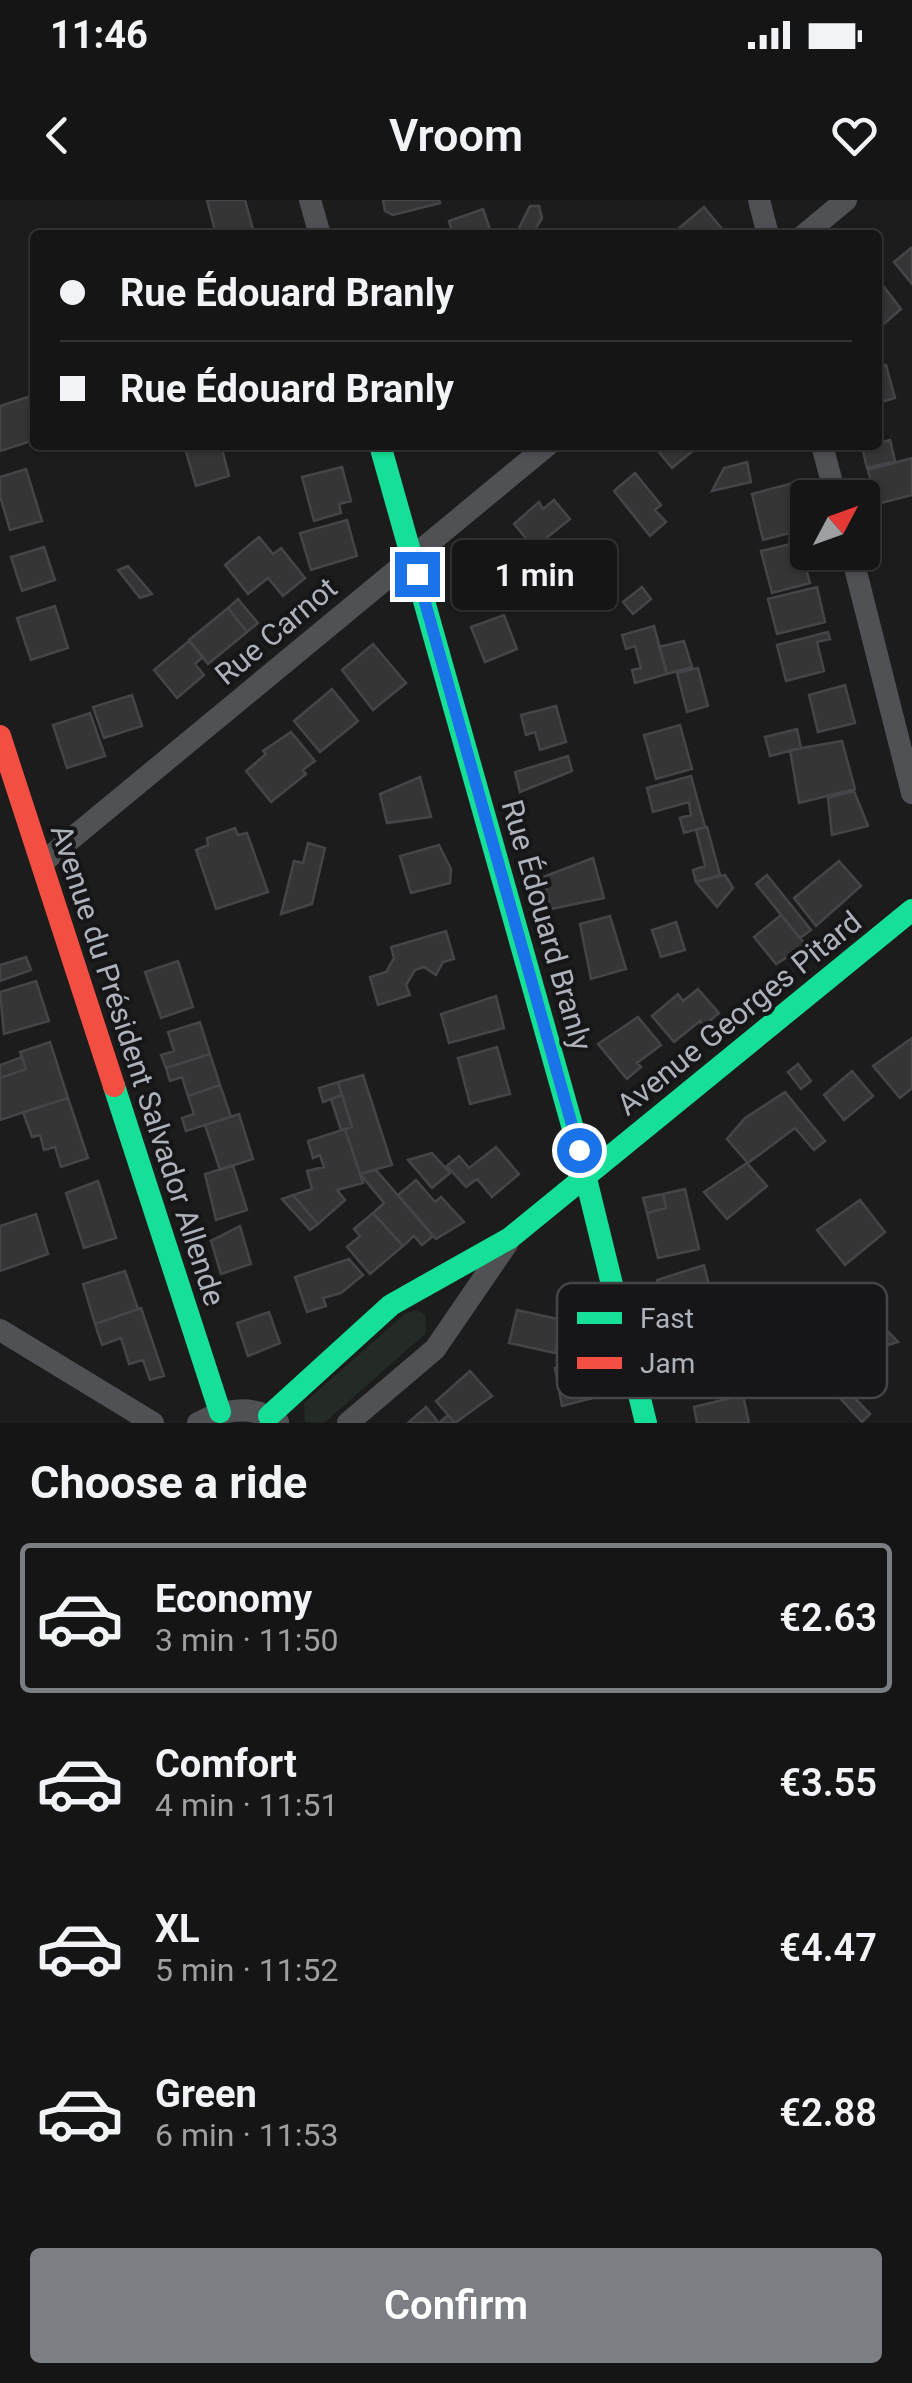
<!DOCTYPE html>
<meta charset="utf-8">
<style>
:root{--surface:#151515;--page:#1e1e1e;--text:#f1f3f6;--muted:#9d9fa0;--line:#343434;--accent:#7b7e83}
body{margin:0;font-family:Roboto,sans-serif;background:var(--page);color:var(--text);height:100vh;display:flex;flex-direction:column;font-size:38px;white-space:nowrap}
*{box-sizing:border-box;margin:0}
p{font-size:32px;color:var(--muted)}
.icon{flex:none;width:55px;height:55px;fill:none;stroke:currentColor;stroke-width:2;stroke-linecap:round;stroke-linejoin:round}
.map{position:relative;height:1223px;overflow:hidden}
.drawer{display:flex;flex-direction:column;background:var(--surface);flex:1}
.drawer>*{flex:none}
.hud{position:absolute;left:30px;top:30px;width:852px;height:220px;border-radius:10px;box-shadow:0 2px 8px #0004,0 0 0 2px var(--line);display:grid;align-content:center;height:220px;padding:0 30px;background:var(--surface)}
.needle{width:65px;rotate:49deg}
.fabs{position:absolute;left:790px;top:280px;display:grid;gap:20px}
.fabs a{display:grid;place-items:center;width:90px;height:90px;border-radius:10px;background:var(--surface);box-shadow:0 2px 8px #0004,0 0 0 2px var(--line);font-size:50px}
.end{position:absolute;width:45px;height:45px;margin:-22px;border:12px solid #1a73e8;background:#fff;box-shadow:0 0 0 5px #fff}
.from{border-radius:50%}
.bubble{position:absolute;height:70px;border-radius:10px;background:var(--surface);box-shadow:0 2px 8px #0004,0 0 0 2px var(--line);font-size:32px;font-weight:600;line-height:70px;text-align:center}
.hud b{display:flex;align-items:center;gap:35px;height:95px;font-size:38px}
.hud b+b{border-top:2px solid var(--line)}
.hud i{width:25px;height:25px;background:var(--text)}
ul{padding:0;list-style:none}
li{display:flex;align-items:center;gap:30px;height:150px;margin:0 20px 15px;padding:0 10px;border:5px solid transparent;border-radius:10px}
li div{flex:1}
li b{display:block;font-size:38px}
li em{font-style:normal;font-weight:600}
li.selected{border-color:var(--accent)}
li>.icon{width:90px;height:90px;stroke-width:1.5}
h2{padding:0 30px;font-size:45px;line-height:120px}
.primary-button{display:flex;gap:20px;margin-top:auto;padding:20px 30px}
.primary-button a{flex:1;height:115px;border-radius:10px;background:var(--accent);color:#fff;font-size:40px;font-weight:600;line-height:115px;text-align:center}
.status{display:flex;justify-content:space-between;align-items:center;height:70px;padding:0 50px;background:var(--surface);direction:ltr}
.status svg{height:28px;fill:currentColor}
header{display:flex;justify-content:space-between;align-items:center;height:130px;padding:0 30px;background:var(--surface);font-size:45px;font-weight:600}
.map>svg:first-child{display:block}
.green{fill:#242b24}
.building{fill:#353536;stroke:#444548;stroke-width:2.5}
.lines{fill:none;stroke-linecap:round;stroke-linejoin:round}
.street{stroke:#505155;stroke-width:22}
.fast{stroke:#16e098;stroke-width:22}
.jam{stroke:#f24e42;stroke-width:22}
.route{stroke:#1a73e8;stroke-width:12}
.labels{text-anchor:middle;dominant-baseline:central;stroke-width:8;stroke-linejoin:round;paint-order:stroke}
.street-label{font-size:30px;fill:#aeb3bb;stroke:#161618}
.key{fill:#161618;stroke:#444549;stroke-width:2.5}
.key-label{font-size:28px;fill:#aeb3bb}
</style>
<div class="status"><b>11:46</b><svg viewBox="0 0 49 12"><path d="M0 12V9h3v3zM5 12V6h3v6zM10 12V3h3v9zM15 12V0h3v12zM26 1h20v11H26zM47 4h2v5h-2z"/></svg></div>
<header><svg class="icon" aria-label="back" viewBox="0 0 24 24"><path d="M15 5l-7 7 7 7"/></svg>Vroom<svg class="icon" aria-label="heart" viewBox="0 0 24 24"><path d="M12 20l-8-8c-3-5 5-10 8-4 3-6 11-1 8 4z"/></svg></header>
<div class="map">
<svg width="912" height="1223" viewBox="0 0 912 1223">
<rect width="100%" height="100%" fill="#1c1c1c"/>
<!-- green -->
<path class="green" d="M 417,1110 L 425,1115 L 426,1133 L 324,1223 L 305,1222 L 304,1203 L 406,1113 Z"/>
<!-- building -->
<path class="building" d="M 207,0 L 245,0 L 254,33 L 216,35 Z
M 383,0 L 439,0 L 440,3 L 393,15 L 385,11 Z
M 530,6 L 539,6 L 542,18 L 532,35 L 526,35 L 518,30 Z
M 704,7 L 727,35 L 671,35 Z
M 483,9 L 492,35 L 453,35 L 449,21 Z
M 911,48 L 912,49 L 912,84 L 894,62 Z
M 878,79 L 901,109 L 878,129 Z
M 886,165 L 895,198 L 878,203 L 878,167 Z
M 28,197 L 35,240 L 0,251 L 0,206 Z
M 890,240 L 895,261 L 867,268 L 862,247 Z
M 184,245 L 221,245 L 229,276 L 196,286 Z
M 653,245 L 700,245 L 672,268 Z
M 912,258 L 912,295 L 877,304 L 868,270 Z
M 747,262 L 751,282 L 712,291 L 724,268 Z
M 342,267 L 351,301 L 339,304 L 341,313 L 314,321 L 302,277 Z
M 26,269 L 42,321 L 10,330 L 0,296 L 0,277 Z
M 635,273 L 661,305 L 655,310 L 666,322 L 650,336 L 614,291 Z
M 793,283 L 805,329 L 763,340 L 752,294 Z
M 554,300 L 570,319 L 534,348 L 514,324 L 539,302 L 543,309 Z
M 347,320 L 357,356 L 311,370 L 300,333 Z
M 259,337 L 273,354 L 281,348 L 305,378 L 283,396 L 268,378 L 248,394 L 225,365 Z
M 799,342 L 810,383 L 772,393 L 761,351 Z
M 44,347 L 55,380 L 22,391 L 11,357 Z
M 503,354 L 518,389 L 475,408 L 461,372 Z
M 128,366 L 152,394 L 140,398 L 118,370 Z
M 642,387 L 651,399 L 633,414 L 623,402 Z
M 817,387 L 825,422 L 777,434 L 768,399 Z
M 238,399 L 258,423 L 247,432 L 228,408 Z
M 55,406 L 68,448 L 31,460 L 17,418 Z
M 228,408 L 247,432 L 208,464 L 189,440 Z
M 504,415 L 517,449 L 485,462 L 471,427 Z
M 654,426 L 667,474 L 635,483 L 632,470 L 641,468 L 635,446 L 626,449 L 622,435 Z
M 828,432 L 830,439 L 817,442 L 824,471 L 786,481 L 777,445 Z
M 189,441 L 203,457 L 195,464 L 204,475 L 177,498 L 154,470 Z
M 684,441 L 692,467 L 667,474 L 659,447 Z
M 373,444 L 406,483 L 373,510 L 342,470 Z
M 698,468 L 708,506 L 687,512 L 677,473 Z
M 845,485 L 855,523 L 818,532 L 809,495 Z
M 332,489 L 358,521 L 320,552 L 294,521 Z
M 132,495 L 142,526 L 104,538 L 93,507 Z
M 556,506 L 566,542 L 540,550 L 535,532 L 526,535 L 521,515 Z
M 90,513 L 105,556 L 67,568 L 53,525 Z
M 680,525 L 692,569 L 656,579 L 644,535 Z
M 797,529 L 801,548 L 770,556 L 765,537 Z
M 291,532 L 315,561 L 303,570 L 306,574 L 271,602 L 246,571 L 266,554 L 263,551 Z
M 842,541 L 855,589 L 799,603 L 790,550 Z
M 568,556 L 572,571 L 520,592 L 515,572 Z
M 691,576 L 705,627 L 684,633 L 680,618 L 691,615 L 689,602 L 653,612 L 647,588 Z
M 420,577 L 431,617 L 387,623 L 380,594 Z
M 854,591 L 868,626 L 832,635 L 828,598 Z
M 707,627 L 720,675 L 696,682 L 693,670 L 705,666 L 696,630 Z
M 235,628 L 238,635 L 247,633 L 268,692 L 216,709 L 196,650 L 208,645 L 207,638 Z
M 308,643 L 325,648 L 312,704 L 281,714 L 294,661 L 303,663 Z
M 439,645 L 451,669 L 450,683 L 411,693 L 400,656 Z
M 593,658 L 604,698 L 551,709 L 543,677 Z
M 839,661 L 861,686 L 816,726 L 794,698 Z
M 725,675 L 733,688 L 717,707 L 696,682 Z
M 767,675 L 811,730 L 800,738 L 756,684 Z
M 781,715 L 806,745 L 776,764 L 754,737 Z
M 610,716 L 626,769 L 591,779 L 580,724 Z
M 676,722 L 685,750 L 661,757 L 652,730 Z
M 446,731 L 454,759 L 443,762 L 436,775 L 424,767 L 415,770 L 406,785 L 410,795 L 378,805 L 370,777 L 386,772 L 394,758 L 391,747 Z
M 26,757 L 31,770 L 0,781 L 0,765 Z
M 178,761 L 193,807 L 161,818 L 145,772 Z
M 36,781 L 49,821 L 4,834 L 0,792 Z
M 698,789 L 719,813 L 703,826 L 700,821 L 674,842 L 652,816 L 678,794 L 683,801 Z
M 496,796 L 504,828 L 449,843 L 441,814 Z
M 638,817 L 661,845 L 637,863 L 641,867 L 627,879 L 598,844 Z
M 200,822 L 210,854 L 166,868 L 161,855 L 174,851 L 168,832 Z
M 912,838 L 912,888 L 900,898 L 873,866 Z
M 50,842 L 68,898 L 0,920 L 0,878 L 26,869 L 20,852 Z
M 497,847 L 510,894 L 470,904 L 458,858 Z
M 210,854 L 220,885 L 188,896 L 182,877 L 170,881 L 166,868 Z
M 22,857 L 26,869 L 0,878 L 0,865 Z
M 798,864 L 811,881 L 801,889 L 788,872 Z
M 852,871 L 873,896 L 844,920 L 824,895 Z
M 363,875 L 392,965 L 360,974 L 345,929 L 352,927 L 338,882 Z
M 338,882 L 342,895 L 323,902 L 319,888 Z
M 220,885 L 231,917 L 186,931 L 182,918 L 194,914 L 188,896 Z
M 785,892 L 825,941 L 814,950 L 795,928 L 748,963 L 727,939 L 745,918 Z
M 342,895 L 352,927 L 341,930 L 331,899 Z
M 68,898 L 88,958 L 61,967 L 55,947 L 44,950 L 40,935 L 32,937 L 23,912 Z
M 239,914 L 253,959 L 220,970 L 205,925 Z
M 345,929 L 363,983 L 337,990 L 345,1000 L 318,1024 L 293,995 L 312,989 L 307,971 L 324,967 L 320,955 L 313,958 L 308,941 Z
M 496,947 L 519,974 L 492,997 L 477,979 L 466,987 L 447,966 L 459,956 L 469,968 Z
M 432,953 L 450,973 L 432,988 L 408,960 Z
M 747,963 L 767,986 L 727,1019 L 704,992 Z
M 233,965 L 247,1010 L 216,1020 L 205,974 Z
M 376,970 L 433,1036 L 422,1045 L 414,1036 L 403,1046 L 373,1013 L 384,1003 L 360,974 Z
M 416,980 L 435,1002 L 441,997 L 464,1022 L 436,1039 L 398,995 Z
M 98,981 L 116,1038 L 84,1048 L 66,993 Z
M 685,989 L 699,1049 L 658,1058 L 647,1013 L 666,1008 L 663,994 Z
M 663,994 L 666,1008 L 647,1013 L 643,998 Z
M 293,995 L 318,1024 L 310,1030 L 282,999 Z
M 860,1000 L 885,1032 L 845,1065 L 817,1030 Z
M 373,1013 L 403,1046 L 370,1074 L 347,1047 L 360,1036 L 354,1029 Z
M 36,1014 L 48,1054 L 0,1071 L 0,1026 Z
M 240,1026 L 251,1064 L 221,1074 L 211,1041 Z
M 349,1059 L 363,1075 L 341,1093 L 323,1098 L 326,1106 L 307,1112 L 295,1077 Z
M 704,1065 L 712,1097 L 720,1098 L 721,1104 L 714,1109 L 716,1114 L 677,1123 L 671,1099 L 662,1100 L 657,1080 Z
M 125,1071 L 138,1109 L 95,1124 L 83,1084 Z
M 141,1108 L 164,1176 L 150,1180 L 143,1160 L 129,1164 L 121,1138 L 102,1145 L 95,1124 Z
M 517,1110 L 562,1120 L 555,1153 L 509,1143 Z
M 269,1112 L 280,1143 L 248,1156 L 237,1123 Z
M 876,1119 L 898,1142 L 888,1145 L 870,1125 Z
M 587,1160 L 601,1196 L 562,1206 L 555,1168 Z
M 470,1171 L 492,1196 L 455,1223 L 436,1201 Z
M 841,1184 L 870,1214 L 862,1222 L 839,1197 Z
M 743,1195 L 749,1223 L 697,1223 L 694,1207 Z
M 426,1207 L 439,1223 L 448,1215 L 455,1223 L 408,1223 Z"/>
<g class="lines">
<!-- street -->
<path class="street" d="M 310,0 L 320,35
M 759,0 L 768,35
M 804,35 L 846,0
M 822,245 L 836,298
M 851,352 L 912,593
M 42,663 L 548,245
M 0,1130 L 153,1223
M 198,1223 C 224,1209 252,1204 278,1222
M 348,1223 L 435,1149 L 507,1044"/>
<!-- fast -->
<path class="fast" d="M 380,245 L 579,950 L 646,1223
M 114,886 L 220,1212
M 269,1216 L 391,1105 L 510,1038 L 912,710"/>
<!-- jam -->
<path class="jam" d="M 0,536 L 114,886"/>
</g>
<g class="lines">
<!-- route -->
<path class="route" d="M 417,374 L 579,950"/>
</g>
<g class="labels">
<!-- street labels -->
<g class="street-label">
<text transform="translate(276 431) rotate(-40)">Rue Carnot</text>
<text transform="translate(547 725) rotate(74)">Rue Édouard Branly</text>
<text transform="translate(739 813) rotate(-39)">Avenue Georges Pitard</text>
<text transform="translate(138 865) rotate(72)">Avenue du Président Salvador Allende</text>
</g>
</g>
<!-- legend -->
<rect x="557" y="1083" width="330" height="115" rx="15" class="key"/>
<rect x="577" y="1112" width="45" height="12" fill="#16e098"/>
<rect x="577" y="1157" width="45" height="12" fill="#f24e42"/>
<g class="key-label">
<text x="640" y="1128">Fast</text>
<text x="640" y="1173">Jam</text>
</g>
</svg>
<div class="fabs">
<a><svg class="needle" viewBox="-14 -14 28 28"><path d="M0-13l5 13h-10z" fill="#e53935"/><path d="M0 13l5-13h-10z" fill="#9d9fa0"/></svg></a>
</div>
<i class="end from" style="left:579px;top:950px"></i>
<i class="end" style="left:417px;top:374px"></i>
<div class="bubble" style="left:452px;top:340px;width:165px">1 min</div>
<div class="hud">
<b><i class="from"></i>Rue Édouard Branly</b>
<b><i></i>Rue Édouard Branly</b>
</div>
</div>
<section class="drawer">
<h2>Choose a ride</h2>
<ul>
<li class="selected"><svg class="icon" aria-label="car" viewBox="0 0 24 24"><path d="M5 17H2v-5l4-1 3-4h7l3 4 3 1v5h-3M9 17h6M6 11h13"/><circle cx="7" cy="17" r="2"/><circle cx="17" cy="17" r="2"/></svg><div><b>Economy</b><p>3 min · 11:50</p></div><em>€2.63</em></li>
<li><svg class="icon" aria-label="car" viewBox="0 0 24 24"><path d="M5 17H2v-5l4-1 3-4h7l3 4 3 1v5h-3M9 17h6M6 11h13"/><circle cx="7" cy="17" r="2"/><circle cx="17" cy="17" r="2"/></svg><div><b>Comfort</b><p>4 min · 11:51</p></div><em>€3.55</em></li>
<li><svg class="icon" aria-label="car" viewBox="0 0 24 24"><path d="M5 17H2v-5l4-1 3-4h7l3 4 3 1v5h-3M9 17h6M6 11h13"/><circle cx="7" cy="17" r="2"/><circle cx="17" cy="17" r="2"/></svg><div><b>XL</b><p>5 min · 11:52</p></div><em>€4.47</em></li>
<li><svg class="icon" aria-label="car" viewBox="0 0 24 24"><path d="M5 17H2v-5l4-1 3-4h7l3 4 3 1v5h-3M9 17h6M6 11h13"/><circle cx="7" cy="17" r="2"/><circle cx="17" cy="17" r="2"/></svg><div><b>Green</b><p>6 min · 11:53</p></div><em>€2.88</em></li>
</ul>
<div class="primary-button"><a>Confirm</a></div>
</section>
